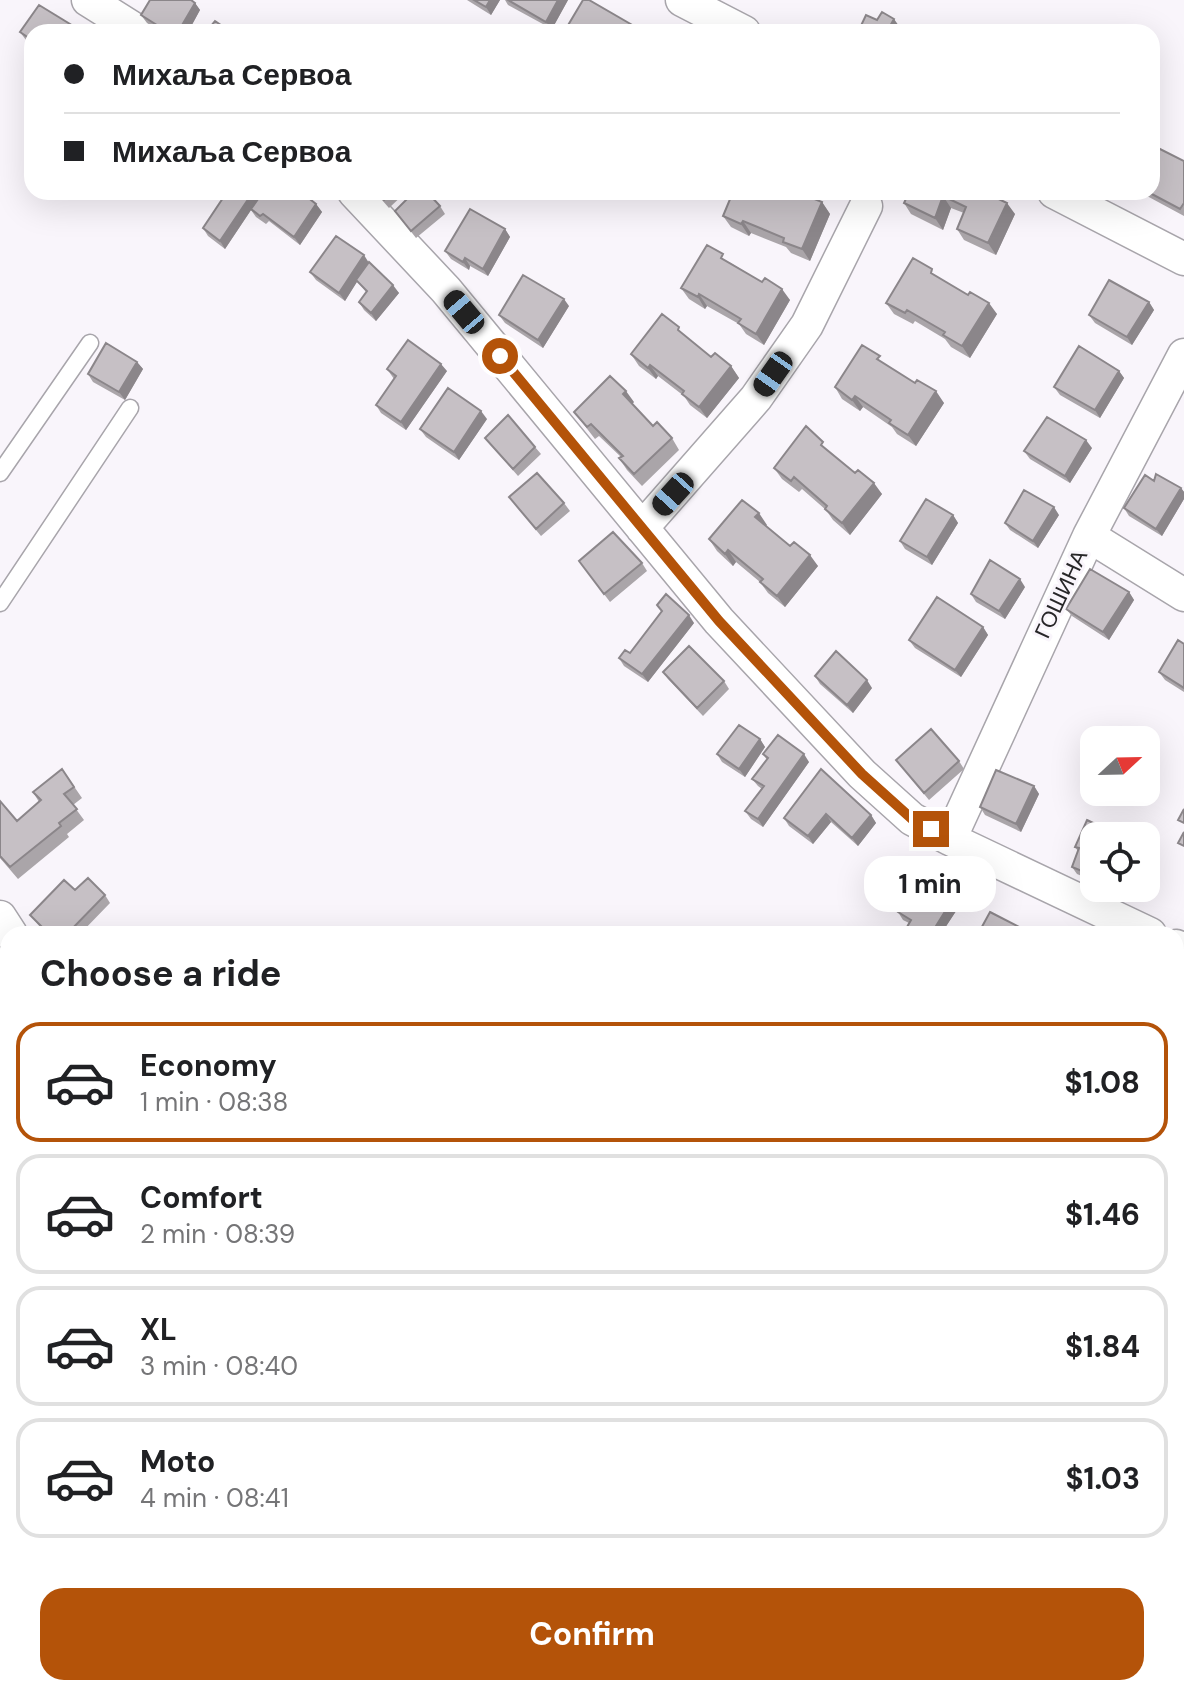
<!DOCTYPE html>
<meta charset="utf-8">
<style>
:root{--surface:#fff;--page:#f2f2f2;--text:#202124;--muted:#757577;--line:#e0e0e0;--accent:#b45309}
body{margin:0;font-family:"DM Sans",sans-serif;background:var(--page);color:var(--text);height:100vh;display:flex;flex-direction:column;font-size:30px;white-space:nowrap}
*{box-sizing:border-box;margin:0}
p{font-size:26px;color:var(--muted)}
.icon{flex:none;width:44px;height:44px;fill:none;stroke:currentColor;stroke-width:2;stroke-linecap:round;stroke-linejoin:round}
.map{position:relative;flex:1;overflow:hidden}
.side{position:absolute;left:0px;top:926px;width:1184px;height:770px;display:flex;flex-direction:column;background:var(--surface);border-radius:24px 24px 0 0;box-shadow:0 8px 32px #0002}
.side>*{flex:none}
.guide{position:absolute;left:24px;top:24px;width:1136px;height:176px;border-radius:24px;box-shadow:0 8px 32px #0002;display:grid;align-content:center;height:176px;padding:0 40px;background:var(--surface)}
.needle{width:52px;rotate:68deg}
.buttons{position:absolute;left:1080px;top:726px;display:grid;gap:16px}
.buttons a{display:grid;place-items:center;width:80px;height:80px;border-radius:16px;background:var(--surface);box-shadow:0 8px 32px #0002;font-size:40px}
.end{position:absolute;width:36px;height:36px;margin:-18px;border:10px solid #b45309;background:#fff;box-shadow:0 0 0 4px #fff}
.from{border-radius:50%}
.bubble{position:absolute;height:56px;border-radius:24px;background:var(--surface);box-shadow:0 8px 32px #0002;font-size:26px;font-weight:700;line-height:56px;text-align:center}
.car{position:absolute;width:24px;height:48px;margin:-24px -12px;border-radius:10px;box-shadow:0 0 6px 2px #0007;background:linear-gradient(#222 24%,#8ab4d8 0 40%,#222 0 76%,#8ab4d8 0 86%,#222 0)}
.guide b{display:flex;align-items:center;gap:28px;height:76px;font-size:30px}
.guide b+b{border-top:2px solid var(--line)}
.guide i{width:20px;height:20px;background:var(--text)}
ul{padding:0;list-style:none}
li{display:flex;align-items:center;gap:24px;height:120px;margin:0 16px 12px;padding:0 24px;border:4px solid var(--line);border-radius:24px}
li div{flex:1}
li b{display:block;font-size:30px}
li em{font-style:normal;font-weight:700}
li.current{border-color:var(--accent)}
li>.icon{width:72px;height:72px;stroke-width:1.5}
h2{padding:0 40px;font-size:36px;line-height:96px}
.primary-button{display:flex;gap:16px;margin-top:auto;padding:16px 40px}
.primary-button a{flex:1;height:92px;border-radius:24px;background:var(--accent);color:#fff;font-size:32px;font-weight:700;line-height:92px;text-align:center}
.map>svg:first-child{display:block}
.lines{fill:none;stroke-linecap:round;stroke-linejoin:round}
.service-casing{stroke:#a8a5ab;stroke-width:19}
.minor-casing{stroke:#a8a5ab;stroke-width:35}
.service{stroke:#fff;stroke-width:16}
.minor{stroke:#fff;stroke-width:32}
.wall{fill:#aaa5a9}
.shaded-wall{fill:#8b868a}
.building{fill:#c6c0c5;stroke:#8b868a;stroke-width:2}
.route{stroke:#b45309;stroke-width:10}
.labels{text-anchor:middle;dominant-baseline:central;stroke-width:6;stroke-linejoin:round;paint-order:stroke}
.street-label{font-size:22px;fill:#272628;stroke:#f9f5fb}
</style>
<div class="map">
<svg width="1184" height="1695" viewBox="0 0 1184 1695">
<rect width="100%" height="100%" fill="#f9f5fb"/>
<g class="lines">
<defs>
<path id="service" d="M 0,473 L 90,343
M 0,603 L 130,408"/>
<path id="minor" d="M 88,0 L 139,32
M 682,0 L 744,32
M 354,192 L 446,290 L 719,621 L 862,774 L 912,819 L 950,839 L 1150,934
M 1054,192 L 1184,259
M 642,528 L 756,398 L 807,325 L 866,206
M 1089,536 L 1184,595
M 950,839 L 1089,536 L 1184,355
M 0,917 L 11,934
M 1176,946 L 1184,950
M 1176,1284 L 1184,1264
M 1176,1528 L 1184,1533
M 0,1610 L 8,1613
M 159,1688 L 162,1695
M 591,1688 L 598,1695
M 561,1695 L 562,1688"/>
</defs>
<!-- service casing -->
<use href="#service" class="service-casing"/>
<!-- minor casing -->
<use href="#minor" class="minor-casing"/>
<!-- service -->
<use href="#service" class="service"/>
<!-- minor -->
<use href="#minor" class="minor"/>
</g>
<!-- wall -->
<path class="wall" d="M 467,0 L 500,0 L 491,15 Z
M 505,0 L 568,0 L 552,29 L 508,5 Z
M 195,3 L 200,10 L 188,32 L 161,32 L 147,23 L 141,15 Z
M 20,32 L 32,32 L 32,44 L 26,40 Z
M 1184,161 L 1184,216 L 1147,196 L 1144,192 L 1152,192 Z
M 227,192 L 316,204 L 322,212 L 300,245 L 269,221 L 266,224 L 256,217 L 251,210 L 225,249 L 208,236 L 203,228 Z
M 375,192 L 406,192 L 389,208 Z
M 864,192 L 879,192 L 876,197 Z
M 909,192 L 984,192 L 1015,214 L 996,255 L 964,240 L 957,229 L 964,213 L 951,208 L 943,230 L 911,214 L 904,203 Z
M 800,197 L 822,202 L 830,214 L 810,261 L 791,253 L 786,247 L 751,233 L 749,236 L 731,227 L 723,216 Z
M 440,206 L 445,214 L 416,238 L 395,211 Z
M 505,229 L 510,237 L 488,276 L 470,266 L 469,270 L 451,259 L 445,251 Z
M 729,262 L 790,300 L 764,345 L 746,334 L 739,324 L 707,306 L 705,309 L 689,299 L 681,288 Z
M 369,263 L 399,293 L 376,321 L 364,310 L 359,302 L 366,292 L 357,281 L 345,301 L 316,280 L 310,272 Z
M 938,277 L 997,314 L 970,358 L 951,347 L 945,339 L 915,321 L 913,324 L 894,314 L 886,303 Z
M 1149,302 L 1154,310 L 1132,345 L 1095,323 L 1089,315 Z
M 569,306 L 543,348 L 505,323 L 499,315 Z
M 685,336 L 711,357 L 731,366 L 739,378 L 707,418 L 690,405 L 684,396 L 658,376 L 656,379 L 639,366 L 631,354 Z
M 137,362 L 143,369 L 125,400 L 93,382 L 88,374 Z
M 888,366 L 944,403 L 916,446 L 897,434 L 892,427 L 863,407 L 860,411 L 842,399 L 835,387 Z
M 387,369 L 447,371 L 406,430 L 381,413 L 376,405 L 394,379 Z
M 1119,371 L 1124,378 L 1100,418 L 1060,395 L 1054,387 Z
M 634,402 L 632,404 L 653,426 L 672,438 L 679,450 L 642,486 L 627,470 L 619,458 L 621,457 L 599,436 L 595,439 L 574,412 Z
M 487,419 L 459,460 L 426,437 L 420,429 Z
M 485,438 L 535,447 L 541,454 L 518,476 Z
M 1092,448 L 1070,483 L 1030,459 L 1024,451 Z
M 831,453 L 882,494 L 850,535 L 833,520 L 826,510 L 802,489 L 799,492 L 782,479 L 774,468 Z
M 1154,481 L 1181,488 L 1184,492 L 1184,499 L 1162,536 L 1129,516 L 1124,508 Z
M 509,497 L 564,503 L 570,511 L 541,536 Z
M 953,515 L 958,523 L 932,565 L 905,549 L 900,541 Z
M 1059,515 L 1038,548 L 1010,530 L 1005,523 Z
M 767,525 L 766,526 L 790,546 L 818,566 L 785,607 L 768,593 L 760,582 L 736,562 L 733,566 L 717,551 L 709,539 Z
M 579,561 L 642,563 L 647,571 L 610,602 Z
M 1025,587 L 1005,619 L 976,602 L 971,594 Z
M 1129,592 L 1134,600 L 1109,640 L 1072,616 L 1066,609 Z
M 657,605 L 694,623 L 648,682 L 624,666 L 619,658 L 630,653 L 662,612 Z
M 983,627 L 988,635 L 961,677 L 915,648 L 909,640 Z
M 1184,644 L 1184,692 L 1165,680 L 1159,672 Z
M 663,672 L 724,681 L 729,689 L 703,716 L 668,679 Z
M 815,676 L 872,688 L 853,713 L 820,684 Z
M 760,739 L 765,747 L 745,777 L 722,762 L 717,754 Z
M 763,754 L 809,762 L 763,827 L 751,819 L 745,811 L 762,789 L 758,786 L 752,779 L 767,760 Z
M 896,760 L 959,761 L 964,769 L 929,800 Z
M 62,769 L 82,798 L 73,805 L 84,820 L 67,834 L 69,837 L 18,879 L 0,858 L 0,801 L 17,821 L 39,802 L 33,792 Z
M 821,769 L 871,815 L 876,823 L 858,846 L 831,822 L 813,844 L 789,826 L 784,818 Z
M 1034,786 L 1039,794 L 1021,832 L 985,815 L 980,807 Z
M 1094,836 L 1094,881 L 1077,874 L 1072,867 L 1078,851 L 1075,847 Z
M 75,890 L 105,895 L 110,903 L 80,934 L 46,934 L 30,915 Z
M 954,897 L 960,905 L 941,934 L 911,934 L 907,927 L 909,923 L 903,920 L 898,912 Z
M 8,1055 L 8,1110 L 0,1104 L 0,1063 Z
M 1184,1412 L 1184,1462 L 1176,1456 L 1176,1423 Z
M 617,1688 L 653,1688 L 646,1695 L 625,1695 Z
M 868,1688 L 912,1688 L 908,1695 L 875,1695 Z"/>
<!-- shaded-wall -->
<path class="shaded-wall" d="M 490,0 L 500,0 L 491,15 L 486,7 Z
M 558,0 L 568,0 L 552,29 L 546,22 Z
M 195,3 L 200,10 L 188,32 L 178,32 Z
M 894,19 L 899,26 L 896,32 L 890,26 Z
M 253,192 L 263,192 L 225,249 L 220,241 Z
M 943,196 L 951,208 L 943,230 L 935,218 Z
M 822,202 L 830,214 L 810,261 L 802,249 Z
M 1007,203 L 1015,214 L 996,255 L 988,243 Z
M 316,204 L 322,212 L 300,245 L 294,237 Z
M 743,221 L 751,233 L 749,236 L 741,224 Z
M 505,229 L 510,237 L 488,276 L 483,269 Z
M 364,255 L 369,263 L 345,301 L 339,293 Z
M 465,258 L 470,266 L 469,270 L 463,262 Z
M 393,285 L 399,293 L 376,321 L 371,313 Z
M 782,289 L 790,300 L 764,345 L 756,334 Z
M 699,294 L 707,306 L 705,309 L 698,297 Z
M 564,299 L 569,306 L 543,348 L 538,340 Z
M 1149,302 L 1154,310 L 1132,345 L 1127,337 Z
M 989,303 L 997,314 L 970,358 L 962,346 Z
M 137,362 L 143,369 L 125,400 L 119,392 Z
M 441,364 L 447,371 L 406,430 L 401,422 Z
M 650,365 L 658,376 L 656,379 L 648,368 Z
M 731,366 L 739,378 L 707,418 L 699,407 Z
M 1119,371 L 1124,378 L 1100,418 L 1095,410 Z
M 626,391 L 634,402 L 631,405 L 623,394 Z
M 936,391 L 944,403 L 916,446 L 908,435 Z
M 855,396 L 863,407 L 860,411 L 852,400 Z
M 481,411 L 487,419 L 459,460 L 454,452 Z
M 1086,440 L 1092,448 L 1070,483 L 1065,476 Z
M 874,483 L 882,494 L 850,535 L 842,523 Z
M 1181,488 L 1184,492 L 1184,499 L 1162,536 L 1156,529 Z
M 1054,507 L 1059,515 L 1038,548 L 1033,541 Z
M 759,513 L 767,525 L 763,528 L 755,517 Z
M 953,515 L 958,523 L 932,565 L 927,557 Z
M 728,550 L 736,562 L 733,566 L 725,554 Z
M 810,555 L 818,566 L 785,607 L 777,596 Z
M 1020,579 L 1025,587 L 1005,619 L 999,611 Z
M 1129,592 L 1134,600 L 1109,640 L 1103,632 Z
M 689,615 L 694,623 L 648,682 L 642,674 Z
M 983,627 L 988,635 L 961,677 L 955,670 Z
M 867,680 L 872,688 L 853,713 L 847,705 Z
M 760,739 L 765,747 L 745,777 L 739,769 Z
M 804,754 L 809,762 L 763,827 L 758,819 Z
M 1034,786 L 1039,794 L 1021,832 L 1016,824 Z
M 826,814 L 831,822 L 813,844 L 808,836 Z
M 871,815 L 876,823 L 858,846 L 852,838 Z
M 954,897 L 960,905 L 941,934 L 931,934 Z
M 2,1015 L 7,1023 L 0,1033 L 0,1018 Z
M 1176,1584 L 1182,1591 L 1176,1601 Z
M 8,1678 L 8,1688 L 13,1688 L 9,1695 L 0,1695 Z
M 498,1688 L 503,1688 L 506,1692 L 504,1695 L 495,1695 Z
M 902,1688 L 912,1688 L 908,1695 L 898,1695 Z"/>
<!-- building -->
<path class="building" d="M 150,0 L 191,0 L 195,3 L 178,32 L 168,32 L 141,15 Z
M 474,0 L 490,0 L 486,7 Z
M 508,0 L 558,0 L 546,22 Z
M 583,0 L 589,0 L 634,26 L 630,32 L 564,32 Z
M 39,5 L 83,32 L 32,32 L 32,40 L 20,32 Z
M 882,12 L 894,19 L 890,26 L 902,32 L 858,32 L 866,15 L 877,20 Z
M 215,21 L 231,32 L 206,32 Z
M 918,28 L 926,32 L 916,32 Z
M 1156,147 L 1184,161 L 1184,203 L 1180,209 L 1148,192 L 1152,192 L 1152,154 Z
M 227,192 L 253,192 L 220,241 L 203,228 Z
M 263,192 L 301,192 L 316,204 L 294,237 L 263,214 L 260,216 L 251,209 Z
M 376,192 L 393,192 L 384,200 Z
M 414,192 L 427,192 L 440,206 L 411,231 L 395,211 Z
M 733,192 L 788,192 L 800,197 L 802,194 L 822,202 L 802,249 L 783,242 L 784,238 L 743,221 L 741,224 L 723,216 Z
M 909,192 L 984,192 L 1007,203 L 988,243 L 957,229 L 966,207 L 943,196 L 935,218 L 904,203 Z
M 470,209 L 505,229 L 483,269 L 465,258 L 463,262 L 445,251 Z
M 336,236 L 364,255 L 339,293 L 310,272 Z
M 707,245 L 723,254 L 721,258 L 762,282 L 765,278 L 782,289 L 756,334 L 738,323 L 741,319 L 699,294 L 698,297 L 681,288 Z
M 913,258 L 932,269 L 931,273 L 968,295 L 970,292 L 989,303 L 962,346 L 943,335 L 945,332 L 907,310 L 905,313 L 886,303 Z
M 369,262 L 393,285 L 371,313 L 359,302 L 367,291 L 356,280 Z
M 523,275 L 564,299 L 538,340 L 499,315 Z
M 1109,280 L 1149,302 L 1127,337 L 1089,315 Z
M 662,314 L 679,327 L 678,330 L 711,357 L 715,353 L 731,366 L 699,407 L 682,394 L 684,391 L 650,365 L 648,368 L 631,354 Z
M 408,340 L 441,364 L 401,422 L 376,405 L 396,376 L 387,369 Z
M 106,343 L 137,362 L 119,392 L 88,374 Z
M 862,345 L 880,356 L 877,359 L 915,383 L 917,380 L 936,391 L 908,435 L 889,423 L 891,420 L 855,396 L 852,400 L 835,387 Z
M 1079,346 L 1119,371 L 1095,410 L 1054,387 Z
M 610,376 L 626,391 L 623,394 L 653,426 L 657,422 L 672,438 L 634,474 L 619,458 L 623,456 L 591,424 L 587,427 L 574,412 Z
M 448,388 L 481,411 L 454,452 L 420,429 Z
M 508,415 L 535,447 L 513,469 L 485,438 Z
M 1047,417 L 1086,440 L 1065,476 L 1024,451 Z
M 806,426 L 823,442 L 821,445 L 855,473 L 858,470 L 874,483 L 842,523 L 825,509 L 827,506 L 794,477 L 791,481 L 774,468 Z
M 537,473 L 564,503 L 536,529 L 509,497 Z
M 1156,474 L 1181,488 L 1156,529 L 1124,508 L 1145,475 L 1154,481 Z
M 1024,490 L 1054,507 L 1033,541 L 1005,523 Z
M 926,499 L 953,515 L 927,557 L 900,541 Z
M 742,500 L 759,513 L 755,517 L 790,546 L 794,542 L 810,555 L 777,596 L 760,582 L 763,579 L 728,550 L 725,554 L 709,539 Z
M 613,532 L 642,563 L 604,594 L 579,561 Z
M 990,560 L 1020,579 L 999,611 L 971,594 Z
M 1090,569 L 1129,592 L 1103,632 L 1066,609 Z
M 666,594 L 689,615 L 642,674 L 619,658 L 625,650 L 630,653 L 662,611 L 657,605 Z
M 937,597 L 983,627 L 955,670 L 909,640 Z
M 1178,640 L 1184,644 L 1184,688 L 1159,672 Z
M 689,646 L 724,681 L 697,708 L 663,672 Z
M 836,651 L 867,680 L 847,705 L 815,676 Z
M 739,725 L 760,739 L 739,769 L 717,754 Z
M 931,729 L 959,761 L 924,793 L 896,760 Z
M 778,735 L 804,754 L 758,819 L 745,811 L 764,786 L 752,779 L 768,758 L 763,754 Z
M 62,769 L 74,787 L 64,794 L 77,809 L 59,823 L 61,826 L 10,867 L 0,856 L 0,801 L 17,821 L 41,800 L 33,792 Z
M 821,769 L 871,815 L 852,838 L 826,814 L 808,836 L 784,818 Z
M 996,770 L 1034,786 L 1016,824 L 980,807 Z
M 1184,809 L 1184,823 L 1178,820 Z
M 1087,820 L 1120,836 L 1094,836 L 1094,876 L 1072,867 L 1079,848 L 1075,847 Z
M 1184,832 L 1184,846 L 1178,843 Z
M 920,875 L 954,897 L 931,934 L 914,934 L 914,933 L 907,927 L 911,920 L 898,912 Z
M 88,878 L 105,895 L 67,934 L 49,934 L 30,915 L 64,880 L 75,890 Z
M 990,912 L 1025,930 L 1023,934 L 978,934 Z
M 7,1054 L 8,1055 L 8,1107 L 0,1100 L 0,1063 Z
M 1184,1332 L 1184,1358 L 1176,1355 Z
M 1183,1411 L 1184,1412 L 1184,1458 L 1176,1452 L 1176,1423 Z
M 1184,1488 L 1184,1501 L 1178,1498 Z
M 0,1647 L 8,1651 L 8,1678 L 0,1695 Z
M 52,1688 L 82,1688 L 97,1695 L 49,1695 Z
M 464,1688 L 498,1688 L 495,1695 L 460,1695 Z
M 620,1688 L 640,1688 L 633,1695 L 628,1695 Z
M 871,1688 L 902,1688 L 898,1695 L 883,1695 Z"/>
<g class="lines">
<!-- route -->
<path class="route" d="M 500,356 L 719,621 L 862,774 L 912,819 L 931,829"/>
</g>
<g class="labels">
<!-- street labels -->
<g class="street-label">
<text transform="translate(1061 594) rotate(-65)">ГОШИНА</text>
</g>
</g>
</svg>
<div class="buttons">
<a><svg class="needle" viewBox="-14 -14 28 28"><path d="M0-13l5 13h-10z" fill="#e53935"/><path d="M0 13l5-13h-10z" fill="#757577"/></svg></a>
<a><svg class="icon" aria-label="locate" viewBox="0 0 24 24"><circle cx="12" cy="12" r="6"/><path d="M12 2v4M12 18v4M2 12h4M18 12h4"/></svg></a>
</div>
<i class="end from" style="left:500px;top:356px"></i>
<i class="end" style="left:931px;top:829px"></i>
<div class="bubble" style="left:864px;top:856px;width:132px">1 min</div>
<i class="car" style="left:464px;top:312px;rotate:320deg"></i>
<i class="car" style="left:773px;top:374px;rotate:215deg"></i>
<i class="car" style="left:673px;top:494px;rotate:222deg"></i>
<div class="guide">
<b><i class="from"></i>Михаља Сервоа</b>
<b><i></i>Михаља Сервоа</b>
</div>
<section class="side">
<h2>Choose a ride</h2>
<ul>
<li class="current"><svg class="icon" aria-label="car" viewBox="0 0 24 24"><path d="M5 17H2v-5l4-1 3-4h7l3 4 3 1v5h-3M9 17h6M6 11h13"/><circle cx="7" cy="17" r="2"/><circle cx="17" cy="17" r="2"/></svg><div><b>Economy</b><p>1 min · 08:38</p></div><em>$1.08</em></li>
<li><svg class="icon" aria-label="car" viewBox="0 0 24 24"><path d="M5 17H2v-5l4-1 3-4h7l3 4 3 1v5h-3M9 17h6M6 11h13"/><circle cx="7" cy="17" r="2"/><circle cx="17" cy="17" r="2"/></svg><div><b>Comfort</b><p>2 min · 08:39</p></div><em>$1.46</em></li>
<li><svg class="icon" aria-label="car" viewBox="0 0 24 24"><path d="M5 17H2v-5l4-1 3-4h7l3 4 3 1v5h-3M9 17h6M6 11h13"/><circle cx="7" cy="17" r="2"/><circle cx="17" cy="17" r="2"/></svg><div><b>XL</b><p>3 min · 08:40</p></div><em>$1.84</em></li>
<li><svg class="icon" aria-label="car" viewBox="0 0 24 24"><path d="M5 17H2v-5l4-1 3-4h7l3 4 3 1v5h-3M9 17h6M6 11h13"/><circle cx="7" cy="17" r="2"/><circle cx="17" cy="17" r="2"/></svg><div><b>Moto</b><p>4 min · 08:41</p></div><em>$1.03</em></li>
</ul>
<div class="primary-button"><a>Confirm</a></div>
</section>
</div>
